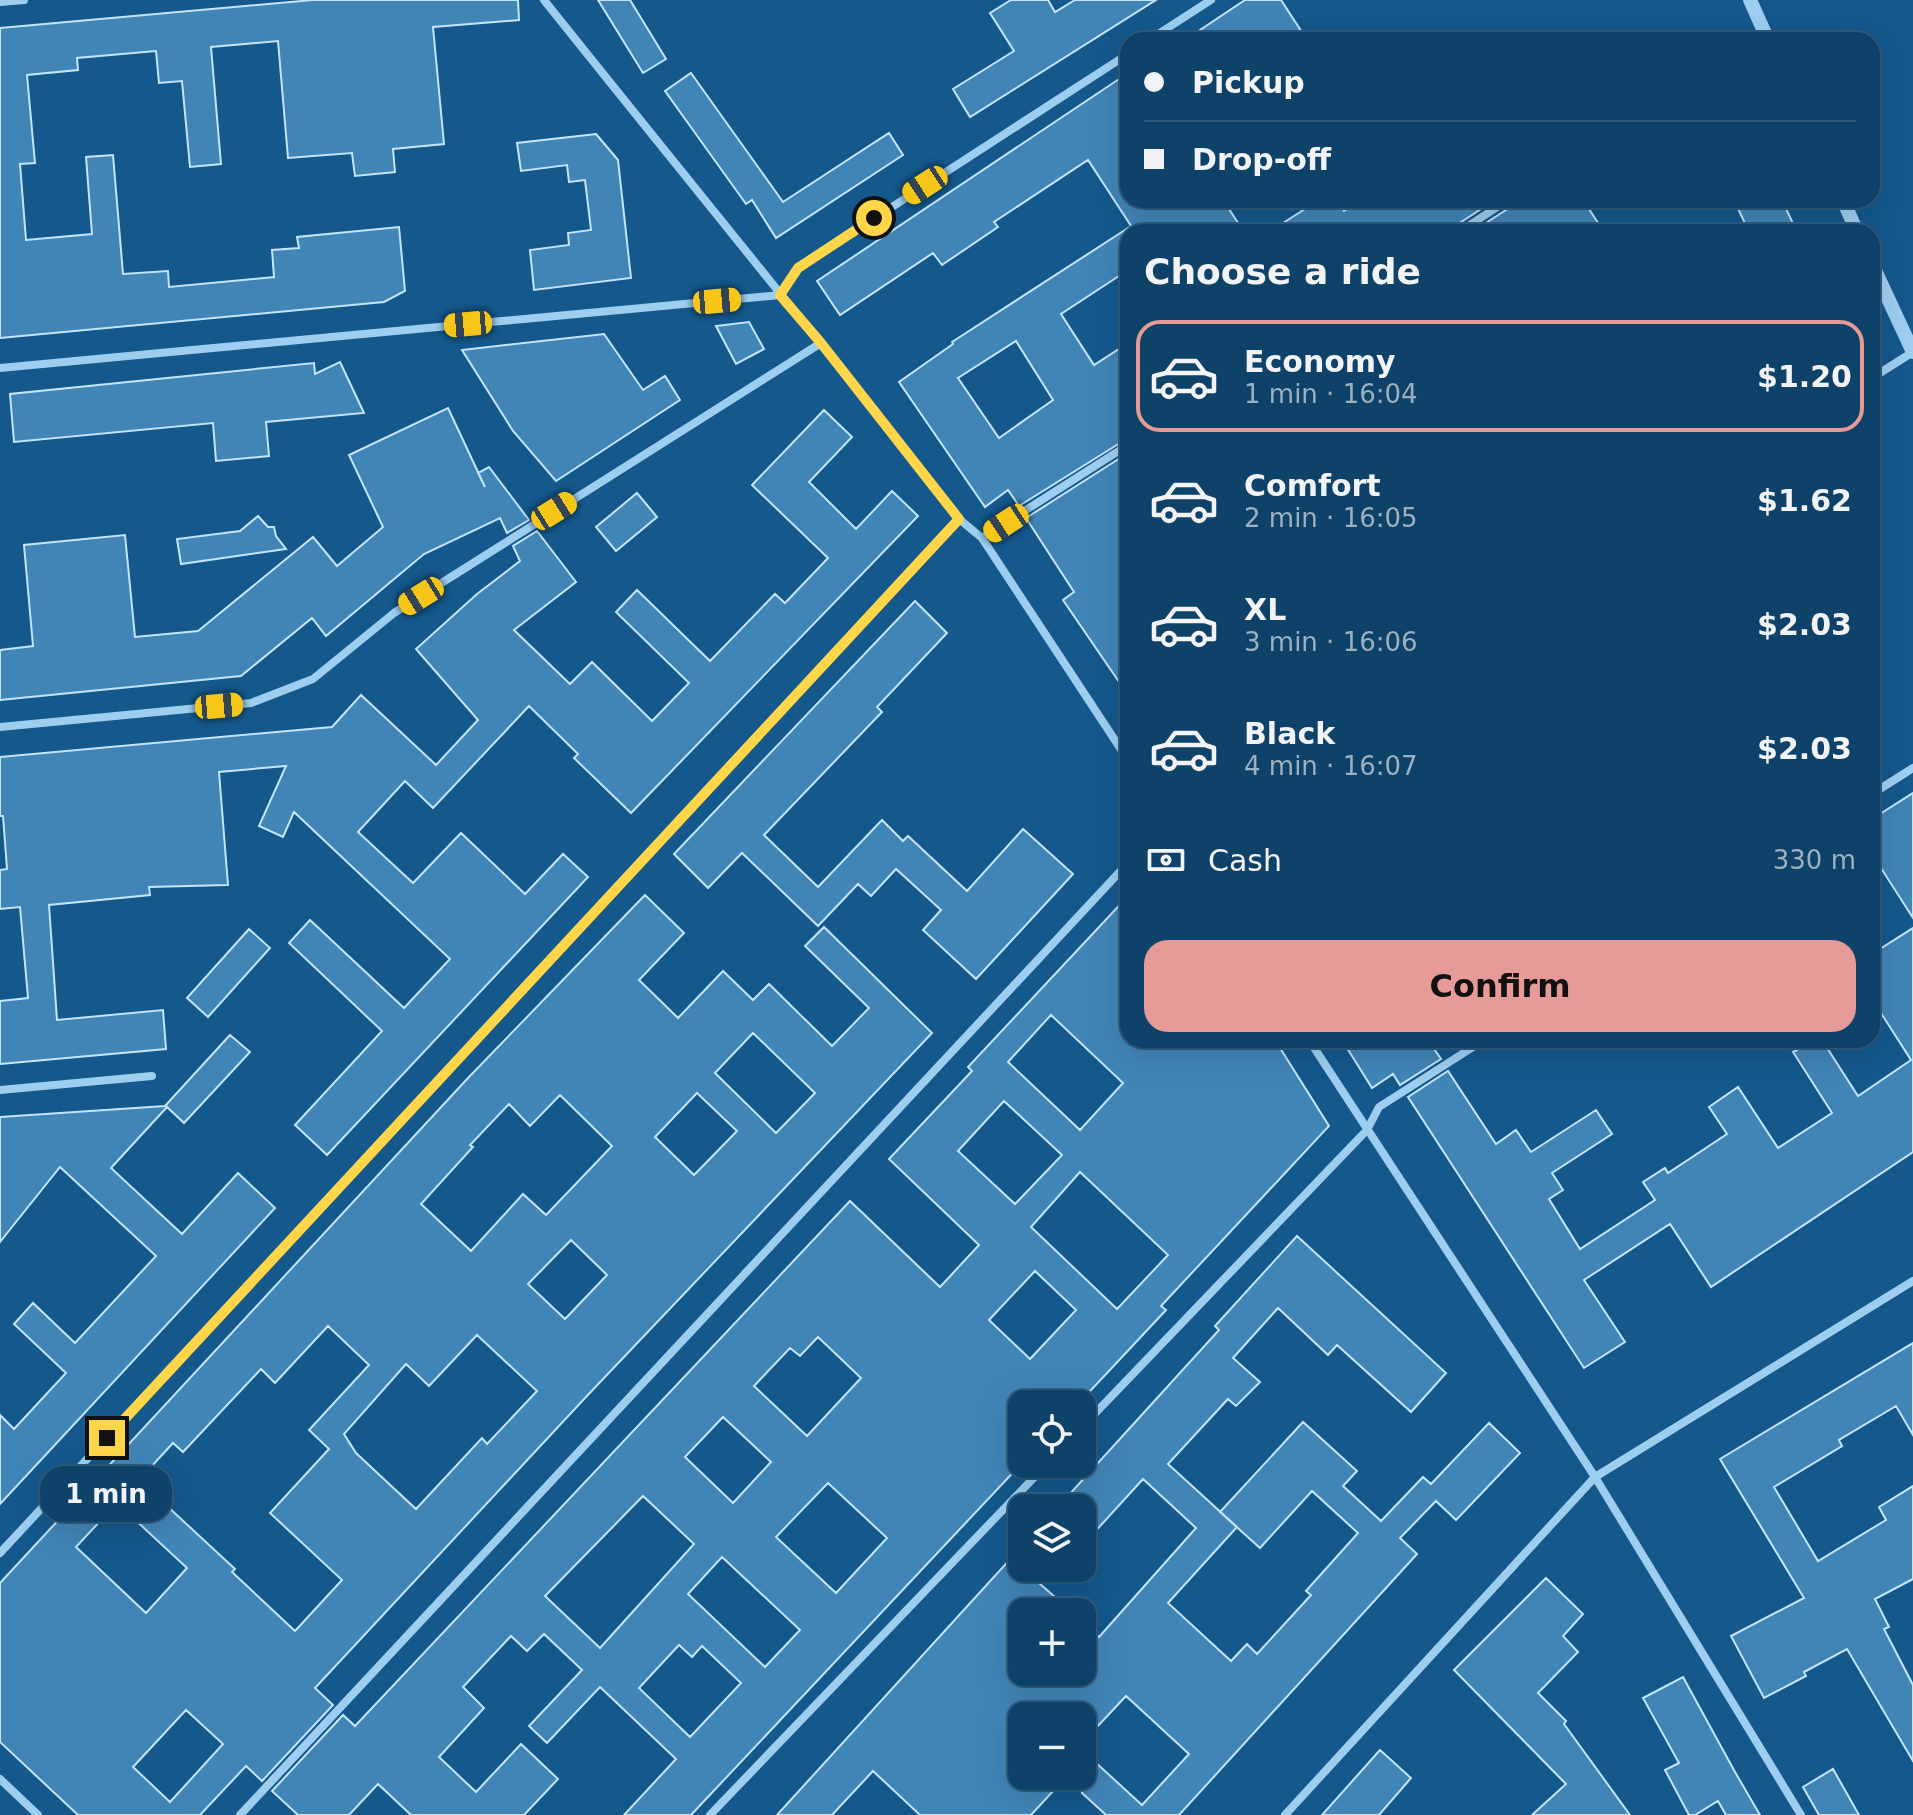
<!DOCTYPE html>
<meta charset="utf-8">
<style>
:root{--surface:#0f4269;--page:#18496f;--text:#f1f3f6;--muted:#9bb0c0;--line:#2f5b7d;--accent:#e69b98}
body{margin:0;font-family:"DejaVu Sans",sans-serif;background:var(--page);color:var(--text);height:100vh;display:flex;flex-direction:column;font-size:30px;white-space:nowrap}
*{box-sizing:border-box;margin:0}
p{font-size:26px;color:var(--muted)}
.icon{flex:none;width:44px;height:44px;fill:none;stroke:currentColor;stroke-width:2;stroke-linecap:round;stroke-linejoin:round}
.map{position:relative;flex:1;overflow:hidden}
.drawer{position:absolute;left:1120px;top:224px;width:760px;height:824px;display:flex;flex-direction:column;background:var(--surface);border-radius:24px;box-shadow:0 8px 32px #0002,0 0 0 2px var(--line)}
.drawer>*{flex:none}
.hud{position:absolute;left:1120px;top:32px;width:760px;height:176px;border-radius:24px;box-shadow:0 8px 32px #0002,0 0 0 2px var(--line);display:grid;align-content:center;height:176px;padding:0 24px;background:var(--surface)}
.tools{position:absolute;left:1008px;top:1390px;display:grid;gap:16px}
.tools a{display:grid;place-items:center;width:88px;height:88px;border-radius:16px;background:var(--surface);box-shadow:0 8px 32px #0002,0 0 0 2px var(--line);font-size:40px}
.end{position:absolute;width:36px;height:36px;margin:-18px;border:10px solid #ffd54a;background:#111;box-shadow:0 0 0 4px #111}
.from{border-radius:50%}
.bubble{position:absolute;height:56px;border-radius:24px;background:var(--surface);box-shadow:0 8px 32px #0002,0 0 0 2px var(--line);font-size:26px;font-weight:700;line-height:56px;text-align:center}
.car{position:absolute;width:24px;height:48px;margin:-24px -12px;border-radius:10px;box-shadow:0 0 6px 2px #0007;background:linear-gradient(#f5c518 24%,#345 0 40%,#f5c518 0 76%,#345 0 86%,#f5c518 0)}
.hud b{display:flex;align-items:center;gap:28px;height:76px;font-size:30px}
.hud b+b{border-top:2px solid var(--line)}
.hud i{width:20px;height:20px;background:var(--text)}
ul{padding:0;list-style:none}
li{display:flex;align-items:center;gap:24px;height:112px;margin:0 16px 12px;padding:0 8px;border:4px solid transparent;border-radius:24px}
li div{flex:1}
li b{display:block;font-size:30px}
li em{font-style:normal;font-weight:700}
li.active{border-color:var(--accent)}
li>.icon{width:72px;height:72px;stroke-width:1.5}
h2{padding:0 24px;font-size:36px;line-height:96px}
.pay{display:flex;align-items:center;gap:20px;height:88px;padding:0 24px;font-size:30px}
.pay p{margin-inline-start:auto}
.action{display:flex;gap:16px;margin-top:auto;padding:16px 24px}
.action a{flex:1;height:92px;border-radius:24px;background:var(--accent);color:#111;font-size:32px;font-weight:700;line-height:92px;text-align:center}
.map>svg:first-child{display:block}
.building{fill:#4185b7;stroke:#c3e4fc;stroke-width:2;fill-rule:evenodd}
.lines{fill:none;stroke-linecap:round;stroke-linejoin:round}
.minor{stroke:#9dcef0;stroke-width:8}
.tertiary{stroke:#9dcef0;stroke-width:14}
.route{stroke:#ffd54a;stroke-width:10}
</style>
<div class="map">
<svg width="1913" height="1815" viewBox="0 0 1913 1815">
<rect width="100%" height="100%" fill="#14588c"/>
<!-- building -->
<path class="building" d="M 313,0 L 518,0 L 519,20 L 433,27 L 444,144 L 393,149 L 395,172 L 355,176 L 352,153 L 288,158 L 278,41 L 211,47 L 221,164 L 190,167 L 182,81 L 159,83 L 156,51 L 77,58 L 78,70 L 27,75 L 35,163 L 20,164 L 26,240 L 92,234 L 86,157 L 113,155 L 123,274 L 168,271 L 169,287 L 274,277 L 272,250 L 299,248 L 297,237 L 399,227 L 405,291 L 384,302 L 0,338 L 0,28 Z
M 598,0 L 630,0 L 666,59 L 643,73 Z
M 1011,0 L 1048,0 L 1055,12 L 1075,0 L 1156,0 L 970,117 L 953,89 L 1014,51 L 990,13 Z
M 1245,0 L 1281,0 L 1307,40 L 1185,40 Z
M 691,73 L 783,202 L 889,133 L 903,155 L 776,238 L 752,200 L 746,204 L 665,91 Z
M 1128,73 L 1128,200 L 1223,200 L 1244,232 L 1135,232 L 1088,160 L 994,222 L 998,227 L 942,265 L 933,253 L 840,315 L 817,281 Z
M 596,134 L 618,160 L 631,278 L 534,290 L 530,250 L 569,245 L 568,233 L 591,230 L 585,180 L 569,182 L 567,165 L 521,171 L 517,143 Z
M 1319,200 L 1337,200 L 1344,211 L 1362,200 L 1495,200 L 1455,226 L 1452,232 L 1269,232 Z
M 1515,200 L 1583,200 L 1604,232 L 1472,232 L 1512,206 Z
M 1734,200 L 1782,200 L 1797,232 L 1749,232 Z
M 1128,228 L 1128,270 L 1061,314 L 1094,365 L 1128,343 L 1128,438 L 1019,506 L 1008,490 L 985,507 L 899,382 L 953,344 L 952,342 ZM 1016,341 L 1053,400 L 999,438 L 958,378 Z
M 749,322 L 764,349 L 736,364 L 716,326 Z
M 604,334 L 643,390 L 665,376 L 680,400 L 556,481 L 513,431 L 462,350 Z
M 340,362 L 364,413 L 266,422 L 269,456 L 216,461 L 213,423 L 14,442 L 10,394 L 314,363 L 315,374 Z
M 448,408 L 485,487 L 478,473 L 489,467 L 529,520 L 507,533 L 500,518 L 424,554 L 326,636 L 312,618 L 241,676 L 0,700 L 0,650 L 33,646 L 24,545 L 125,535 L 135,637 L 198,631 L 313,537 L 337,566 L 383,527 L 349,455 Z
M 824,410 L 852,437 L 809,482 L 856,529 L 892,491 L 918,516 L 631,813 L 574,758 L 578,754 L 529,706 L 433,808 L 405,781 L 358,832 L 413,883 L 461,833 L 525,894 L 563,854 L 588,877 L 327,1155 L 295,1125 L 382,1031 L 289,943 L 310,920 L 404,1008 L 450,959 L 294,812 L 283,837 L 259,826 L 286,766 L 219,772 L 228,885 L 149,887 L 150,895 L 49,905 L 57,1020 L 163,1010 L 166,1049 L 0,1064 L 0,1001 L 28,998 L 20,907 L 0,909 L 0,870 L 7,869 L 3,816 L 0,816 L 0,757 L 332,727 L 361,695 L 436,765 L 478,720 L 416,649 L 477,594 L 520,561 L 513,546 L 537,531 L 576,582 L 514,630 L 570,684 L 592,662 L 652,721 L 689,683 L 616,612 L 637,590 L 710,661 L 775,594 L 785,603 L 828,558 L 752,485 Z
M 1128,453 L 1128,695 L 1063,600 L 1074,592 L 1026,518 Z
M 637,493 L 657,517 L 616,551 L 596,527 Z
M 258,516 L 268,527 L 274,527 L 276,536 L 286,549 L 181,564 L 177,539 L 240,531 Z
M 915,601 L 947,633 L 877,707 L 882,712 L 764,835 L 818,887 L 882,820 L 903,841 L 908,836 L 967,891 L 1023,829 L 1073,874 L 976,979 L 923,930 L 941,910 L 896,869 L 871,896 L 858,884 L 818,926 L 742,853 L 708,888 L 674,854 Z
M 1913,793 L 1913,918 L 1872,854 L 1872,819 Z
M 645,895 L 684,933 L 639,980 L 678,1018 L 723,971 L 753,1000 L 769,984 L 832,1046 L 869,1008 L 805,946 L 824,927 L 932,1033 L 585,1398 L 315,1688 L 333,1705 L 262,1781 L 246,1766 L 200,1815 L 78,1815 L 0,1742 L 0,1583 L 468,1078 ZM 753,1033 L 815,1093 L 776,1133 L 715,1073 ZM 697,1093 L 737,1131 L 694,1175 L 655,1137 ZM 560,1095 L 612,1146 L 546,1215 L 523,1194 L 471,1251 L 421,1204 L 473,1147 L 470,1145 L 509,1104 L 530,1126 ZM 571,1240 L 607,1275 L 565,1319 L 528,1284 ZM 328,1326 L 369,1365 L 309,1430 L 329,1449 L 270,1513 L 342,1580 L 295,1631 L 232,1572 L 235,1569 L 139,1480 L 173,1443 L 183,1452 L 261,1369 L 275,1383 ZM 477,1335 L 537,1391 L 487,1444 L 482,1438 L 416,1509 L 356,1453 L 344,1434 L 406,1364 L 429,1386 ZM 117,1503 L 187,1568 L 146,1613 L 76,1547 ZM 186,1710 L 223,1744 L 170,1802 L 133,1767 Z
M 1128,896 L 1128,1040 L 1275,1040 L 1329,1126 L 1161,1306 L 1166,1310 L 1078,1404 L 1022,1404 L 1022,1463 L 691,1815 L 624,1815 L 676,1759 L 600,1687 L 547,1743 L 529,1726 L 582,1670 L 544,1634 L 527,1651 L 511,1636 L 463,1687 L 484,1708 L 439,1757 L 476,1792 L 521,1744 L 558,1779 L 524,1815 L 411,1815 L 378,1784 L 349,1815 L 298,1815 L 272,1791 L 343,1715 L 355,1726 L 850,1201 L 940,1287 L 979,1245 L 889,1159 L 972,1071 L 968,1067 ZM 1051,1015 L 1123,1083 L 1080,1130 L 1008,1062 ZM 1004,1101 L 1062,1155 L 1015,1204 L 958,1151 ZM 1080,1172 L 1168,1255 L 1117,1309 L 1031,1227 ZM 1035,1271 L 1076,1310 L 1030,1359 L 989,1320 ZM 818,1337 L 861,1378 L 807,1436 L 754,1386 L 790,1348 L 800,1356 ZM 723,1417 L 771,1462 L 733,1503 L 685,1457 ZM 828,1483 L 887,1538 L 836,1593 L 776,1537 ZM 643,1496 L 694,1544 L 600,1648 L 545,1596 ZM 722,1557 L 800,1630 L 765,1667 L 688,1594 ZM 679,1645 L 692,1657 L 702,1646 L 741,1683 L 690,1737 L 639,1688 Z
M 1913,928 L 1913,1152 L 1711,1287 L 1670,1224 L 1584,1280 L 1625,1342 L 1584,1368 L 1408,1097 L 1448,1071 L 1496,1144 L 1516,1130 L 1531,1152 L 1596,1110 L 1612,1134 L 1552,1173 L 1563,1190 L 1549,1199 L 1580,1249 L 1655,1200 L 1643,1182 L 1665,1168 L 1668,1173 L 1727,1134 L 1709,1107 L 1738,1087 L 1778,1148 L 1832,1113 L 1793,1052 L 1797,1050 L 1790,1040 L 1822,1040 L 1858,1096 L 1911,1060 L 1872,999 L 1872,954 Z
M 249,929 L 270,948 L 208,1017 L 187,998 Z
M 230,1035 L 250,1052 L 184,1123 L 167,1107 L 111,1168 L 182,1234 L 238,1173 L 275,1208 L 0,1504 L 0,1415 L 14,1429 L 66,1373 L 14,1324 L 33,1303 L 75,1343 L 156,1256 L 60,1167 L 0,1242 L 0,1117 L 165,1106 Z
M 1342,1040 L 1428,1040 L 1441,1059 L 1400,1085 L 1393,1074 L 1372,1088 Z
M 1297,1236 L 1446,1373 L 1411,1412 L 1337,1345 L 1328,1355 L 1278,1308 L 1233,1358 L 1260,1382 L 1236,1406 L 1228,1399 L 1168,1464 L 1237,1527 L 1168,1603 L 1231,1661 L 1247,1644 L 1257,1654 L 1311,1595 L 1306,1591 L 1358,1533 L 1312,1491 L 1260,1548 L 1220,1512 L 1303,1422 L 1357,1471 L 1343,1486 L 1381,1521 L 1423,1477 L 1431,1484 L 1489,1423 L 1520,1453 L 1456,1520 L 1436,1501 L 1400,1538 L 1417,1554 L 1179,1815 L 1106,1815 L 1082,1793 L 1082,1750 L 1142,1805 L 1189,1754 L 1126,1696 L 1082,1743 L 1082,1716 L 1022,1716 L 1022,1776 L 1067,1776 L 1031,1815 L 920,1815 L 873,1771 L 832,1815 L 777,1815 L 1022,1546 L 1022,1568 L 1072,1612 L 1022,1612 L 1022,1672 L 1082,1672 L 1082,1622 L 1099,1637 L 1196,1528 L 1143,1479 L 1082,1546 L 1082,1508 L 1057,1508 L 1219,1330 L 1215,1326 Z
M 1913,1343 L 1913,1435 L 1896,1406 L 1839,1440 L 1842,1446 L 1774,1487 L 1818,1561 L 1886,1520 L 1879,1507 L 1913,1486 L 1913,1579 L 1875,1599 L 1889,1627 L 1884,1629 L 1913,1685 L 1913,1761 L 1847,1649 L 1804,1672 L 1806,1676 L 1764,1698 L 1731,1636 L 1804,1598 L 1720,1459 Z
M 1546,1578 L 1583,1614 L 1563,1636 L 1578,1652 L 1538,1693 L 1566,1721 L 1564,1724 L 1630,1815 L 1532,1815 L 1566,1784 L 1454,1670 Z
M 1683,1677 L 1735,1772 L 1760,1815 L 1726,1815 L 1718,1801 L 1695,1815 L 1689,1815 L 1665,1770 L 1679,1763 L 1643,1698 Z
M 1380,1750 L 1411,1778 L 1379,1815 L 1322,1815 Z
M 1833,1769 L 1859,1815 L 1819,1815 L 1803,1787 Z"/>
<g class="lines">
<!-- minor -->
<path class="minor" d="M 544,0 C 682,173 823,344 959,519 L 982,538 L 1128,760
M 0,2 L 24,0
M 1149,40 L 1211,0
M 1459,232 L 1508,200
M 0,368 L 780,295 L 798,268 L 1128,54
M 1872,378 L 1913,352
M 982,538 L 1128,445
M 0,727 L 251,703 L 313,679 L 394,613 L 821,343
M 1872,794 L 1913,768
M 1309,1040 L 1595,1477 L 1801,1815
M 0,1090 L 152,1076
M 1082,1427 L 1367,1130 L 1379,1107 L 1484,1040
M 0,1553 L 959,519
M 0,1779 L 38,1815
M 240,1815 L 1128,863
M 710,1815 L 1047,1464
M 1285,1815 L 1595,1477 L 1913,1281"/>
<!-- tertiary -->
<path class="tertiary" d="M 1750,0 L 1768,40
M 1843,200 L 1857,232
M 1872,264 L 1913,352"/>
</g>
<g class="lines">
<!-- route -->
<path class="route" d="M 107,1438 L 959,519 L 821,343 L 780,295 L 798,268 L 874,218"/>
</g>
</svg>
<div class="tools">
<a><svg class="icon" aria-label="locate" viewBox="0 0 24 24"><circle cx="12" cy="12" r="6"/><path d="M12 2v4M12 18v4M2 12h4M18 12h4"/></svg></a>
<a><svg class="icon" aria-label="layers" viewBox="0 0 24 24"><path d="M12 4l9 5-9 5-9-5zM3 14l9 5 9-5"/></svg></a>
<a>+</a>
<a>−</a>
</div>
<i class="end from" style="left:874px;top:218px"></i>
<i class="end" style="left:107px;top:1438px"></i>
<div class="bubble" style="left:40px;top:1466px;width:132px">1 min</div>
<i class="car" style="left:925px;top:185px;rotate:237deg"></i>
<i class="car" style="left:717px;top:301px;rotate:85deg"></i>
<i class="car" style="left:468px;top:324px;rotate:265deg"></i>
<i class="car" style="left:554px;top:511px;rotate:58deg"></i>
<i class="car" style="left:1006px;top:523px;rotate:237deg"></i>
<i class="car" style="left:421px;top:596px;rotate:238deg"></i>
<i class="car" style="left:219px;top:706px;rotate:85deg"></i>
<div class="hud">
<b><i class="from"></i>Pickup</b>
<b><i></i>Drop-off</b>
</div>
<section class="drawer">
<h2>Choose a ride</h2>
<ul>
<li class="active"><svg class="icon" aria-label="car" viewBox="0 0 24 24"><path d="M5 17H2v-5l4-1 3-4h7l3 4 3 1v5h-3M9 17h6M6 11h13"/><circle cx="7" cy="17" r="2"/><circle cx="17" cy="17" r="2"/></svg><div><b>Economy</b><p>1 min · 16:04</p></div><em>$1.20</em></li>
<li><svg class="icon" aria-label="car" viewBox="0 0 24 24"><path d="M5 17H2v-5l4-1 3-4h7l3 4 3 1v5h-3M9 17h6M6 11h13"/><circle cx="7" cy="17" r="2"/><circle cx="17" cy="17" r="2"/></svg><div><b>Comfort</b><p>2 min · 16:05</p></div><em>$1.62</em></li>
<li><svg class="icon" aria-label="car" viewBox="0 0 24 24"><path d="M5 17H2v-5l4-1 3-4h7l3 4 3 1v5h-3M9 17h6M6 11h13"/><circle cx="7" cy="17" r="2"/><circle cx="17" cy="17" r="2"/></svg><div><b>XL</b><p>3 min · 16:06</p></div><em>$2.03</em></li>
<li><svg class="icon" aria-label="car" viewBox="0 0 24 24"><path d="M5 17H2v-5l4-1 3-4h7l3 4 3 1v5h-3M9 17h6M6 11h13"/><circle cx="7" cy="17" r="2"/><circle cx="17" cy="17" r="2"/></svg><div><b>Black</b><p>4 min · 16:07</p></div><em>$2.03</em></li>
</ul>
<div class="pay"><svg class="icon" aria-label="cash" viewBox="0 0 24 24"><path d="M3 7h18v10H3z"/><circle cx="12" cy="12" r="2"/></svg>Cash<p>330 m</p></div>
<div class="action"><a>Confirm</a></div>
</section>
</div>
